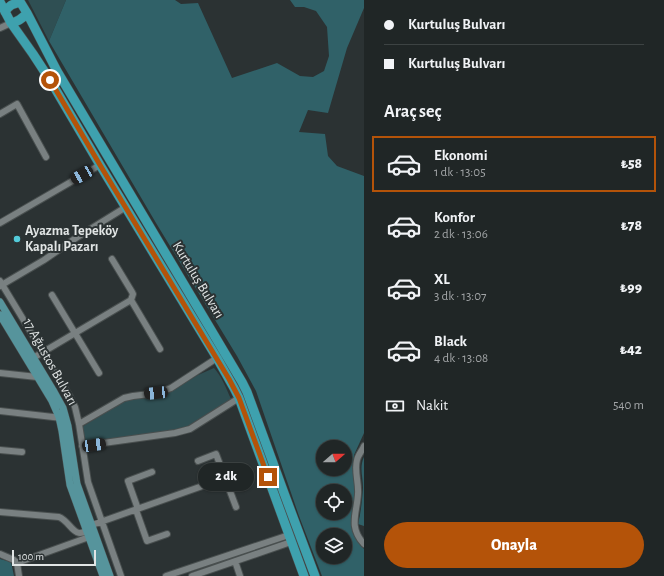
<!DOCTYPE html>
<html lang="tr">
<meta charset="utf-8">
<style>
:root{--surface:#202626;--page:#2d3232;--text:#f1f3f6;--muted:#a2a5a7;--line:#3d4343;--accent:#b45309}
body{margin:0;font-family:"Alegreya Sans",sans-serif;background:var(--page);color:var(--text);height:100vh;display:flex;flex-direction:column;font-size:15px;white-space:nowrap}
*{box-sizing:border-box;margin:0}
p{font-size:13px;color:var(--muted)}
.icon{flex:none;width:22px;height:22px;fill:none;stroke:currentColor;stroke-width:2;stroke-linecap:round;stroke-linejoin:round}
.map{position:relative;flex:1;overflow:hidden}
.drawer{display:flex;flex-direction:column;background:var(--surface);width:300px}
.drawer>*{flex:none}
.banner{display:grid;align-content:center;height:88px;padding:0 20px;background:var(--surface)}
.needle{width:26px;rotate:70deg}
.buttons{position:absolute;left:316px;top:440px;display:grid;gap:8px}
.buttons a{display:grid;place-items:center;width:36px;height:36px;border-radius:50%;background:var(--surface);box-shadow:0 1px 3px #0004,0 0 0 1px var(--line);font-size:20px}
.scale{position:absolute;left:12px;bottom:10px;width:84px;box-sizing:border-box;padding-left:4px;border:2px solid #e1e5e5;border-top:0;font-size:11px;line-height:14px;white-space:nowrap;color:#e1e5e5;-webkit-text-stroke:3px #2b3233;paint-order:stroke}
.end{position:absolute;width:18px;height:18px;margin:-9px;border:5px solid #b45309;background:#fff;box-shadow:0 0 0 2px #fff}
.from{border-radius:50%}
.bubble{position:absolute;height:28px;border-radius:14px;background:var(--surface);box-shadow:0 1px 3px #0004,0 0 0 1px var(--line);font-size:13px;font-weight:800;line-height:28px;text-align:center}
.car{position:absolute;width:12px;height:24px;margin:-12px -6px;border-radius:5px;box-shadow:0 0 3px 1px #0007;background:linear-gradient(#222 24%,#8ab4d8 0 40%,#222 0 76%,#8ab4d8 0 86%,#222 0)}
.banner b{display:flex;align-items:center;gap:14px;height:38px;font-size:15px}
.banner b+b{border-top:1px solid var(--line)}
.banner i{width:10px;height:10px;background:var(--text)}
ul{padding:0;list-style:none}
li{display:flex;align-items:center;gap:12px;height:56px;margin:0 8px 6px;padding:0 12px;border:2px solid transparent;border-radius:0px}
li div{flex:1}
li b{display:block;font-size:15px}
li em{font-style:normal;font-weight:800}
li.selected{border-color:var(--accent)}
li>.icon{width:36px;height:36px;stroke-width:1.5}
h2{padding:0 20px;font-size:18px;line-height:48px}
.pay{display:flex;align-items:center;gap:10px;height:44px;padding:0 20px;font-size:15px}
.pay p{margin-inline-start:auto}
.button{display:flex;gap:8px;margin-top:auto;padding:8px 20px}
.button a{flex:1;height:46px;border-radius:24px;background:var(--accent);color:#fff;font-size:16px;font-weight:800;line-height:46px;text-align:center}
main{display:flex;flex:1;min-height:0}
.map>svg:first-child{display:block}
.green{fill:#2f4f53}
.forest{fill:#306168;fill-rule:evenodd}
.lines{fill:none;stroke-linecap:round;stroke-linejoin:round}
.minor-casing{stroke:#494f4f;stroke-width:8}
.major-casing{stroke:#494f4f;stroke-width:8}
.highway-casing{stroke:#494f4f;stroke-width:10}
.minor{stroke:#798081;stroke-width:6}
.major{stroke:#56949c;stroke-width:7}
.highway{stroke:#3ea1ae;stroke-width:9}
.route{stroke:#b45309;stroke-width:5}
.poi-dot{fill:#53cbda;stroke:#2b3233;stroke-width:1.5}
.labels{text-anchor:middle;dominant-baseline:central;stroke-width:4;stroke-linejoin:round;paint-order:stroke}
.poi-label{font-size:14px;font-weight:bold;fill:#e1e5e5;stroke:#2b3233;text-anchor:start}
.street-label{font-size:14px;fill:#e1e5e5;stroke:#2b3233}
</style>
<main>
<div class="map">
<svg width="364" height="576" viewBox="0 0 364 576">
<rect width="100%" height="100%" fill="#2b3233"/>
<!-- green -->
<path class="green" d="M 28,0 L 66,0 L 49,41 Z
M 214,368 C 222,377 226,388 231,399 L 191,424 L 187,427 L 173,430 L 84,443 L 82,427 L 122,402 L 127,400 L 176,388 L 198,375 Z"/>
<!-- forest -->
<path class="forest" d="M 66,0 L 175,0 L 181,4 L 198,3 L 232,78 L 277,63 L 300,76 L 313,77 L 324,71 L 329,56 L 327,27 L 316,11 L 304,7 L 295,7 L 290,0 L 364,0 L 364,8 L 347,48 L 328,113 L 308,110 L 299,132 L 325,134 L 328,156 L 337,166 L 364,176 L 364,433 L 354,455 L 353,474 L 356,494 L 351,521 L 358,542 L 364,549 L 364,576 L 322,576 L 299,516 L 256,391 L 237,356 L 156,223 L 49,41 ZM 323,447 L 345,447 L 345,469 L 323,469 ZM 323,491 L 345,491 L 345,513 L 323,513 ZM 323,535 L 345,535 L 345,557 L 323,557 Z
M 364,457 L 364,526 L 358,524 C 361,512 362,501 363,488 C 363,476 359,468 364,457 Z
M 0,559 L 11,562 L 14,576 L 0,576 Z"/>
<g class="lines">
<defs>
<path id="minor" d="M 0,28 L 11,23
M 0,114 L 17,104 L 46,157
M 0,223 L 100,165
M 112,259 L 132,292 L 133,294 L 131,300
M 0,281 L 69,395 L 75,407 L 79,424 L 88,482 L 121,576
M 0,286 L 44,260 L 76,238 L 126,207
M 52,295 L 99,373
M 33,358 L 131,300 L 160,349
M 0,373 L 37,377
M 0,411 L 62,418
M 79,424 L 124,398 L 133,396 L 158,393 L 171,388 L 217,358
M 82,446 L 175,433 L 190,429 L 239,398
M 364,446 C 362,451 358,455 357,460 C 354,471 359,483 358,494 C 357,513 348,527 364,544
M 0,450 L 22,452
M 198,461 L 216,454 L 225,478
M 138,509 L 128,481 L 152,472
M 136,510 L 147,541 L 167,534
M 0,512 L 59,517 C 72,522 75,545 92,525 L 225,478 L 236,507
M 0,554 L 14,560 L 17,563 L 89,537
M 235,561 L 240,576
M 17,563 L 19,576
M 166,576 L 289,535
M 192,576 L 291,542"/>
<path id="major" d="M 0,302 L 53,390 L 63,408 L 68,426 L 77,484 L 110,576
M 0,315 L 52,401 L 59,417 L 62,431 L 70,485 L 103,576"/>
<path id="highway" d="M 19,0 L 27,13 L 57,71 L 242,382 L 247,392 L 284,493 L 315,576
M 0,2 L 11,23 L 33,54 L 50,80 L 100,165 L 217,358 L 234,388 L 239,398 L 304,576
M 5,12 C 9,5 13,4 20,2
M 11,23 C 18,22 22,19 27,13"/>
</defs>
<!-- minor casing -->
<use href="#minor" class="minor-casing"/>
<!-- major casing -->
<use href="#major" class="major-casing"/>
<!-- highway casing -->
<use href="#highway" class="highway-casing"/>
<!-- minor -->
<use href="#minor" class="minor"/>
<!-- major -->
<use href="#major" class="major"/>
<!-- highway -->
<use href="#highway" class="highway"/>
</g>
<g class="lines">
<!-- route -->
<path class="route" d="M 50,80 L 100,165 L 229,379 L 239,398 L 268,477"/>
</g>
<!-- markers -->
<circle class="poi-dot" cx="17" cy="239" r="4"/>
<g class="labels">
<!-- poi labels -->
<g class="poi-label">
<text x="25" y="231">Ayazma Tepeköy<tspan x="25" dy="16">Kapalı Pazarı</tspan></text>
</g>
<!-- street labels -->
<g class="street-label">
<text transform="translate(198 280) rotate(59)">Kurtuluş Bulvarı</text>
<text transform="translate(50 362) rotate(61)">17 Ağustos Bulvarı</text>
</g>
</g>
</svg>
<div class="buttons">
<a><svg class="needle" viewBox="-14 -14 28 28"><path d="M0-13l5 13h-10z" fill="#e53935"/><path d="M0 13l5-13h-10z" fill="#a2a5a7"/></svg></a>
<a><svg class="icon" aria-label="locate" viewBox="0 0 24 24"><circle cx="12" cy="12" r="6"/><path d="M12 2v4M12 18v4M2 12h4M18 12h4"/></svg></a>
<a><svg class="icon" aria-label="layers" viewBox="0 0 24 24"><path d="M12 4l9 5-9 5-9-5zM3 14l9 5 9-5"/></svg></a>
</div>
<div class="scale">100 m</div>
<i class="end from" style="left:50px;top:80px"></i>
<i class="end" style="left:268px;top:477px"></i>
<div class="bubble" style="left:198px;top:463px;width:56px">2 dk</div>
<i class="car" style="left:82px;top:175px;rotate:240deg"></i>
<i class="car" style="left:156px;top:393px;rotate:264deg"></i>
<i class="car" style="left:94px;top:445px;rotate:82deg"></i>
</div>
<section class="drawer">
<div class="banner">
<b><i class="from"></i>Kurtuluş Bulvarı</b>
<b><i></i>Kurtuluş Bulvarı</b>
</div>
<h2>Araç seç</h2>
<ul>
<li class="selected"><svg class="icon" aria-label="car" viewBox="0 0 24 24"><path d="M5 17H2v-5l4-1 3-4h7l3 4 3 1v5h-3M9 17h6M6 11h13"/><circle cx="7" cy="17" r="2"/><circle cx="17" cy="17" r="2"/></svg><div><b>Ekonomi</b><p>1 dk · 13:05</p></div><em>₺58</em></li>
<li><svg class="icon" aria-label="car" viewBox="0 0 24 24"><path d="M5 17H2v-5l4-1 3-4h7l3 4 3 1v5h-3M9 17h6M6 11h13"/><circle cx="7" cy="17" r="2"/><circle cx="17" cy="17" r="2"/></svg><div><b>Konfor</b><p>2 dk · 13:06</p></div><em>₺78</em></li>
<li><svg class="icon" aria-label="car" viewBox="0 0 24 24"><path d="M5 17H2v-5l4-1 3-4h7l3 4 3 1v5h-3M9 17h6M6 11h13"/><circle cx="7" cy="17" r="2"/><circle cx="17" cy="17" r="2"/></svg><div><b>XL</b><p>3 dk · 13:07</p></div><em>₺99</em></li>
<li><svg class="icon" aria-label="car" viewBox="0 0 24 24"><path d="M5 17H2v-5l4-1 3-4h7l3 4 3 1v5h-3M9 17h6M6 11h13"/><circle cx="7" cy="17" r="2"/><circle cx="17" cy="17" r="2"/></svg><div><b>Black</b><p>4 dk · 13:08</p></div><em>₺42</em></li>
</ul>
<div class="pay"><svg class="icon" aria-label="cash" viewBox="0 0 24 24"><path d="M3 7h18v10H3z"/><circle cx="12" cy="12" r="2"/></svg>Nakit<p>540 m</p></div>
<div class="button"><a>Onayla</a></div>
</section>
</main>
